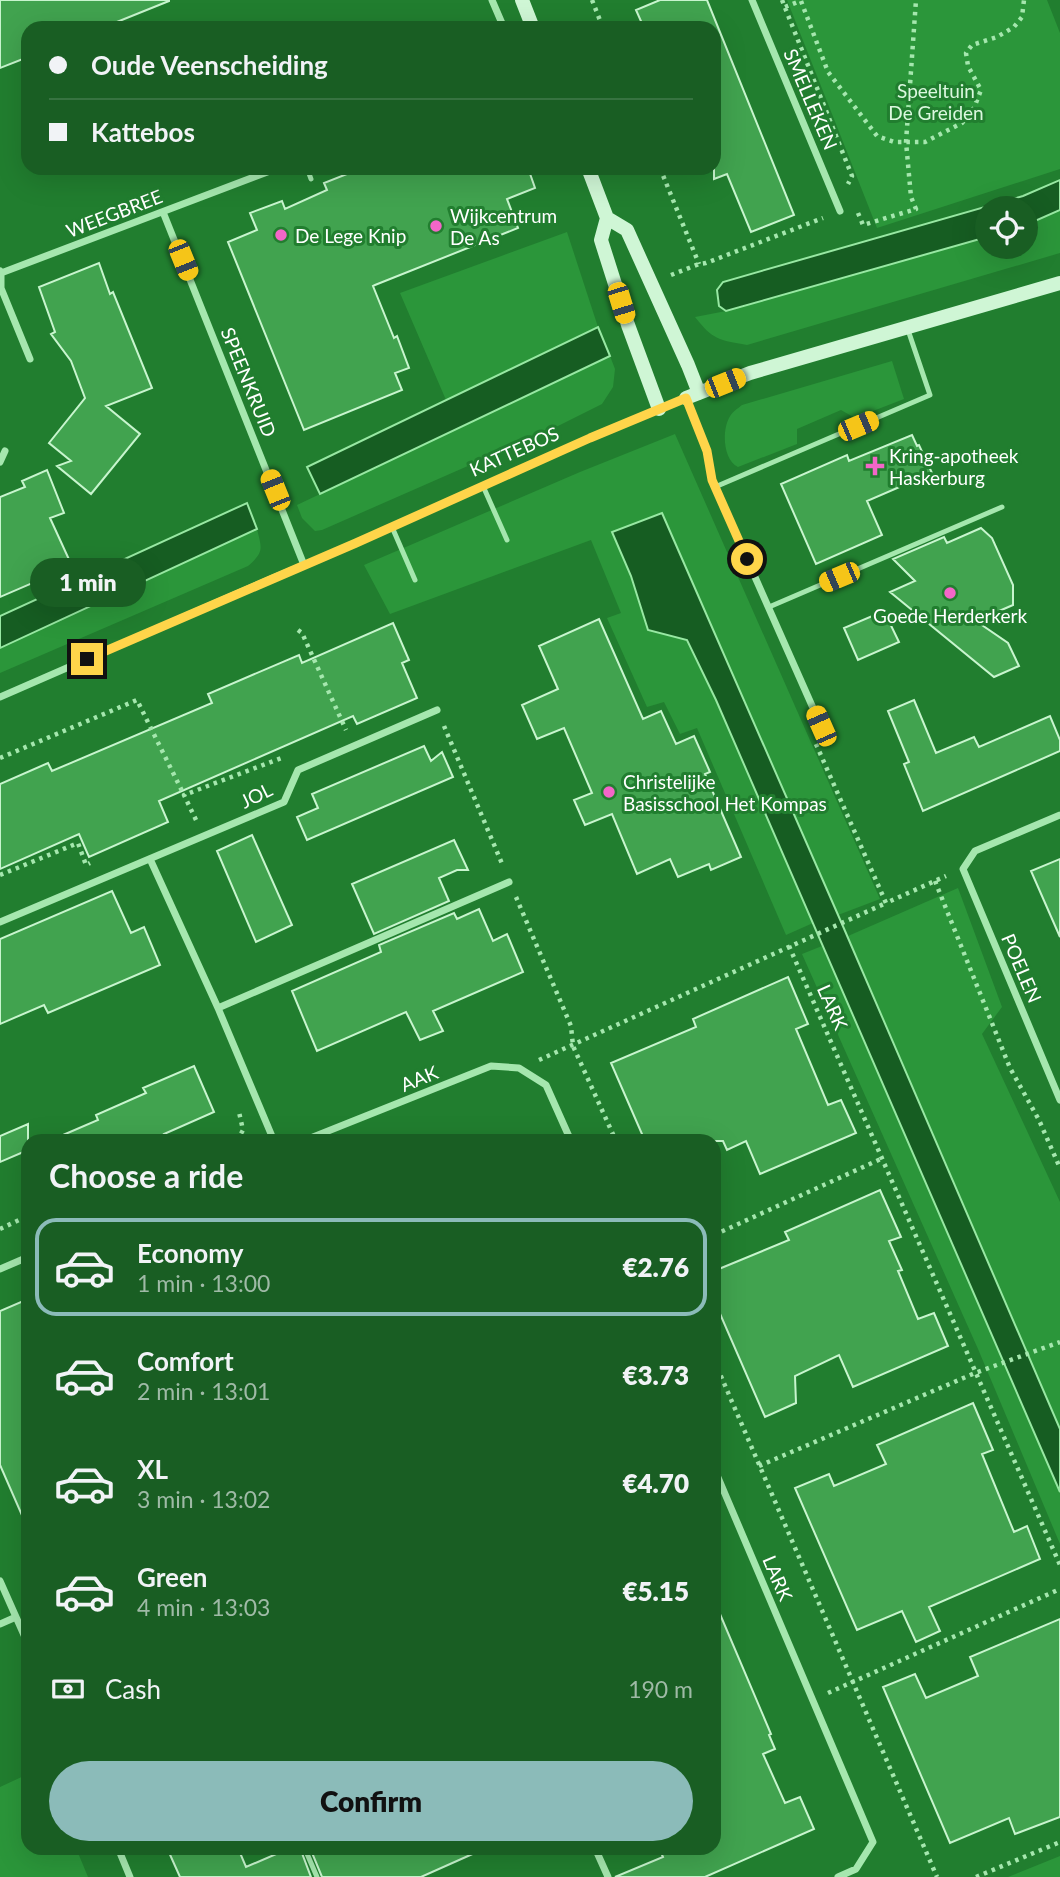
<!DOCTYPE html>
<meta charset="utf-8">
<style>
:root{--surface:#195e23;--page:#266730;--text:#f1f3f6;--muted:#9fbaa6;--line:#377341;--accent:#8bbbb9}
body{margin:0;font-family:Lato,sans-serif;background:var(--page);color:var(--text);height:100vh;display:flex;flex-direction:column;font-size:26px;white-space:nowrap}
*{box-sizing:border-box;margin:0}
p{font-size:23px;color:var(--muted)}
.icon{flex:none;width:38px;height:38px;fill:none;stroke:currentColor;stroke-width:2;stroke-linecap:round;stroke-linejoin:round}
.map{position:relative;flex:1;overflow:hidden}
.side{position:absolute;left:21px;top:1134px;width:700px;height:721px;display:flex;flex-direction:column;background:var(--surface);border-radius:21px;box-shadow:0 7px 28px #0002}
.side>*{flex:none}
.top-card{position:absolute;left:21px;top:21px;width:700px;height:154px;border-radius:21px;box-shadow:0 7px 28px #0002;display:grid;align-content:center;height:154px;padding:0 28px;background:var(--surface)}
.fabs{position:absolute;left:975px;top:196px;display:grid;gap:14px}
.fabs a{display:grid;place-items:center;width:63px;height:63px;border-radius:50%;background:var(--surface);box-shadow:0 7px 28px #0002;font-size:35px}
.end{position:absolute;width:32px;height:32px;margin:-16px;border:9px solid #ffd54a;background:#111;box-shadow:0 0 0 4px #111}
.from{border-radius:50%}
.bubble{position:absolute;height:49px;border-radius:24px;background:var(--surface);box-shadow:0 7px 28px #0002;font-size:23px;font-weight:800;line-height:49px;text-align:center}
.car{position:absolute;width:21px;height:42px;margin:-21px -10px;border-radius:9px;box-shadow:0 0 5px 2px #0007;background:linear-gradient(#f5c518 24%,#345 0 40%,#f5c518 0 76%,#345 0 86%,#f5c518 0)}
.top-card b{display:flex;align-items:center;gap:24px;height:66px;font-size:26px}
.top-card b+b{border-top:2px solid var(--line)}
.top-card i{width:18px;height:18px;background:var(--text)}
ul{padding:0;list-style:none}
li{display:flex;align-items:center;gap:21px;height:98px;margin:0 14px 10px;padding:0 14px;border:4px solid transparent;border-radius:21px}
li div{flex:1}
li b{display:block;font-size:26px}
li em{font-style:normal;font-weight:800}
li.active{border-color:var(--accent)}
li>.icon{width:63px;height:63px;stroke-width:1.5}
h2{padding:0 28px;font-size:32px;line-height:84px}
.pay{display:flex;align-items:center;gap:18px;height:77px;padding:0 28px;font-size:26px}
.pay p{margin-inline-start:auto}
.primary-button{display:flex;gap:14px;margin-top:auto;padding:14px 28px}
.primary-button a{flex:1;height:80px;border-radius:42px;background:var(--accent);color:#111;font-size:28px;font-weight:800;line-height:80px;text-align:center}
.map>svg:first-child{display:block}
.green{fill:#2b963a}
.water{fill:#165d22;stroke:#98e8a3;stroke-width:2}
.building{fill:#41a34f;stroke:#c8f5ce;stroke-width:2}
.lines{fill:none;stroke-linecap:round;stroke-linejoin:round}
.path{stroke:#a5e7ae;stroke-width:4.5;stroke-dasharray:3.5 5;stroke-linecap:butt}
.lane{stroke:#a5e7ae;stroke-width:5}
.street{stroke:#a5e7ae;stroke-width:7}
.secondary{stroke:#cff6d5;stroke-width:14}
.route{stroke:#ffd54a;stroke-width:9}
.poi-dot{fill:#f366c8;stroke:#217e2f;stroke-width:2.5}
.labels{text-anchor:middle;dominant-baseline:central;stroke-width:6;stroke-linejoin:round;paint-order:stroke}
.park-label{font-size:19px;fill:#dbf8df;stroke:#217e2f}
.street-label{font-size:19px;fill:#fff;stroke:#217e2f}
.poi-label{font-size:19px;fill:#fff;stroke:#217e2f;text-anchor:start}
</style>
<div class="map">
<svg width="1060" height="1877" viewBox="0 0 1060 1877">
<rect width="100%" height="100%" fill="#217e2f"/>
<!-- green -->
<path class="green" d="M 787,0 L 1047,0 L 1060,33 L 1060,169 L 877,228 Z
M 1060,210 L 1060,253 L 747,345 C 719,340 713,340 695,317 L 726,311 L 987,237 L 987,247 L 1026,247 L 1026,225 Z
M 567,232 L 598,327 L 446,400 L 400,293 Z
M 610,356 L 615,369 L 613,387 L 602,404 L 552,429 L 322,530 L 315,531 L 302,518 L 297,505 Z
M 892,361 L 904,399 L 855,418 L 841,410 L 797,429 L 797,444 L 738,467 C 723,460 722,431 729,418 C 732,412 737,409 742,405 Z
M 675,434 L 880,899 L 838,915 L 662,513 L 613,532 L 631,576 L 648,629 L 686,640 L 716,700 L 813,923 L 786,935 L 697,728 L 680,734 L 664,702 L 647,707 L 607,618 L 621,613 L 591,540 L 390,614 L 364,565 L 580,472 Z
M 257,529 C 262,549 264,552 248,566 L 0,673 L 0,648 Z
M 958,888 L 1002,1007 L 982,1034 L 1060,1202 L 1060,1429 L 848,936 Z
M 822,946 L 1060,1492 L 1060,1544 L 978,1349 L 802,954 Z
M 28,1774 L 28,1848 L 76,1848 L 88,1877 L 0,1877 L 0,1787 Z
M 1060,1855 L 1060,1877 L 1008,1877 L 1060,1856 Z"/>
<!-- water -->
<path class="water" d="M 1060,180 L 1060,210 L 1026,225 L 1026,208 L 987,208 L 987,237 L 726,311 L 719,306 L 717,290 L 723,282 L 1023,196 Z
M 598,327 L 610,356 L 320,494 L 307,467 Z
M 247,503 L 257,529 L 0,648 L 0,616 Z
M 662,513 L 842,924 L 1060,1429 L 1060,1492 L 716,700 L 687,640 L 648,630 L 631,576 L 612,532 Z"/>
<!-- building -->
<path class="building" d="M 0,0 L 169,0 L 169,1 L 102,28 L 28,28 L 28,57 L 0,68 Z
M 660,0 L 707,0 L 794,215 L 751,232 L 727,174 L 714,179 L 714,28 L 644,28 L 636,10 Z
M 362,168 L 528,168 L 535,188 L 507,199 L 518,228 L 375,285 L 373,286 L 394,338 L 397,336 L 409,368 L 395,373 L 402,390 L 304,430 L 228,242 L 257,230 L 250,213 L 282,201 L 285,209 L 327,190 L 324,183 Z
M 99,263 L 110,294 L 113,292 L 152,388 L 106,406 L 140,434 L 91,494 L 57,466 L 71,461 L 49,443 L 85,398 L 71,361 L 51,334 L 55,332 L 39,287 Z
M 912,435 L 917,446 L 919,445 L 932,473 L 867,501 L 882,535 L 816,564 L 781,484 L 847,455 L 849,461 Z
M 47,470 L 64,513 L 50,518 L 72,566 L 0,597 L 0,497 L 25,487 L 22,481 Z
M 981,528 L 992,538 L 1013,585 L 1013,605 L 976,621 L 1008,643 L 1019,666 L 994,677 L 890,592 L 915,581 L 893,559 L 944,537 L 947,543 Z
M 884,611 L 899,642 L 858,660 L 844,628 Z
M 599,619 L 643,719 L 661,711 L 676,744 L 694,736 L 710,772 L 705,774 L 741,857 L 711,870 L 709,864 L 678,877 L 670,859 L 637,874 L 612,814 L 585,825 L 574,800 L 592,793 L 564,728 L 537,739 L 522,705 L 558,689 L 539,646 Z
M 393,623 L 409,660 L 402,663 L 417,698 L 357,724 L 353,716 L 159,801 L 168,822 L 89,857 L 79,834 L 0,869 L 0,784 L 48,763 L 52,771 L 212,703 L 208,694 L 299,655 L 302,663 Z
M 914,700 L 936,753 L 974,737 L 979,747 L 1050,716 L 1060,740 L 1060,751 L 923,811 L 904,764 L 909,762 L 888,711 Z
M 424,746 L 431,761 L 442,752 L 453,777 L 307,840 L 297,817 L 318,808 L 312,794 Z
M 252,835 L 292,925 L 256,942 L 217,851 Z
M 454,840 L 468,870 L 457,870 L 439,878 L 449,901 L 374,934 L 352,884 Z
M 1060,859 L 1060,937 L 1031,871 Z
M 112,891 L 131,933 L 144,927 L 160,965 L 48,1013 L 44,1005 L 0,1024 L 0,939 Z
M 479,909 L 493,941 L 507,934 L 523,972 L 433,1011 L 443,1031 L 420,1040 L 406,1012 L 317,1051 L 292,991 L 381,952 L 379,945 L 454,913 L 457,919 Z
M 788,977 L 808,1024 L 796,1029 L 828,1105 L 841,1100 L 856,1133 L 760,1174 L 746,1141 L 727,1150 L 723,1141 L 645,1141 L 611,1063 L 696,1027 L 693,1019 Z
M 194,1066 L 214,1112 L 164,1134 L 168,1141 L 49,1141 L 98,1120 L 96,1115 L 146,1093 L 143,1088 Z
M 28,1124 L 28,1150 L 0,1162 L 0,1136 Z
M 880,1190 L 901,1237 L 889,1241 L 902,1270 L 898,1271 L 918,1319 L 934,1313 L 948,1346 L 853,1387 L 839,1355 L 795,1376 L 796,1403 L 765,1417 L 714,1300 L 714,1271 L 789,1240 L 785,1232 Z
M 28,1299 L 28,1529 L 0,1465 L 0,1311 Z
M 973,1403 L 993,1450 L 982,1454 L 1014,1532 L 1027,1526 L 1040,1559 L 929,1607 L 940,1631 L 916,1642 L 902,1611 L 857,1630 L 795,1488 L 829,1474 L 834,1486 L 886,1464 L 877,1445 Z
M 714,1600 L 771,1734 L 769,1735 L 775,1749 L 763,1754 L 785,1803 L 800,1797 L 814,1829 L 705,1877 L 615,1877 L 663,1857 L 659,1848 L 714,1848 Z
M 1060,1619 L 1060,1817 L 1015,1834 L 1009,1818 L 950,1843 L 883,1687 L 915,1674 L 926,1698 L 978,1676 L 970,1657 Z
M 167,1848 L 238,1848 L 246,1867 L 290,1848 L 300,1848 L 311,1877 L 180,1877 Z
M 310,1848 L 486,1848 L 421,1877 L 322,1877 Z"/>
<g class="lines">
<!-- path -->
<path class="path" d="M 592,0 L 603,28
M 782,0 L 852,176 L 848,184
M 801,1 L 828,72 L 877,136 L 894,142 L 925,142 L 962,123 L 974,108 L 981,90 L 968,66 L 966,53 L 972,45 L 997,37 L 1014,27 L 1022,17 L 1024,0
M 785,7 L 800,1
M 660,168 L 699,264
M 858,213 L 863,225 L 916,209 L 911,197 L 906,142 L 916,0
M 671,275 L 699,264 L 706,263 L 823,218
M 298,630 L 302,633 L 346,730
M 444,726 L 503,866
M 816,744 L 886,903 L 946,876
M 0,758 L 137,700 L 184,795
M 196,820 L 184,795 L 284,757
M 0,875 L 78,843 L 86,865 L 90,863
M 935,881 L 1010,1068 L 1039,1120 L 1060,1168
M 516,897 L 571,1026 L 573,1046 L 616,1141
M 789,946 L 1060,1565
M 539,1060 L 886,903
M 237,1141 L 243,1130 L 239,1112
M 0,1229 L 19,1220 L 28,1224
M 714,1235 L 883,1158
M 714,1360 L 937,1877
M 759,1466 L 975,1373 L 1060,1342
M 828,1693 L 1060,1589
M 976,1877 L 1060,1842"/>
<!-- lane -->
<path class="lane" d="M 307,168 L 311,179
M 483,486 L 507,540
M 715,487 L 930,395 L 907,327
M 392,527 L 415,580
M 769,607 L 1002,507
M 305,1849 L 317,1877"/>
<!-- street -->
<path class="street" d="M 492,0 L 504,28
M 752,0 L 840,211
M 163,212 L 304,565
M 0,271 L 1,273 L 278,168
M 1,273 L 1,288 L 30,359
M 0,462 L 5,451
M 0,697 L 273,578 L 338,551 L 590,438 L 686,398 L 707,451 L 712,480 L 821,726
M 1060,815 L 975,851 L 963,869 L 1060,1100
M 150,859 L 218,1008 L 274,1141
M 0,922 L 284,802 L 298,770 L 437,710
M 218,1008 L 509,882
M 303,1141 L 491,1066 L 519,1068 L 546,1085 L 571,1141
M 0,1269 L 28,1257
M 714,1468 L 873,1842 L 856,1869 L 838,1877
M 0,1581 L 28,1644
M 0,1624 L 16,1617
M 118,1848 L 130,1877
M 595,1848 L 608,1877"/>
<!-- secondary -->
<path class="secondary" d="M 522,0 L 533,28
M 588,168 L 607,218 L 601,240 L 628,325 L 659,409
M 607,218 L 627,230 L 688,365 L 699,393
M 686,398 L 750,373 L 1060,283"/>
</g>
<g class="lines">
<!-- route -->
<path class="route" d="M 87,659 L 356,543 L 590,438 L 686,398 L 707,451 L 712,480 L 747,559"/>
</g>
<!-- markers -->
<g class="poi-dot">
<circle cx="436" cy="226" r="7"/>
<circle cx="281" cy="235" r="7"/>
<path d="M871.5 455.5h7v7h7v7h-7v7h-7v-7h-7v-7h7z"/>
<circle cx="950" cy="593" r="7"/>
<circle cx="609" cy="792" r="7"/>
</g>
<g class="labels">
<!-- park labels -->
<g class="park-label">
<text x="936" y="90">Speeltuin<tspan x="936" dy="22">De Greiden</tspan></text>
</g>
<!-- street labels -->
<g class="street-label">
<text transform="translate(811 99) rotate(67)">SMELLEKEN</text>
<text transform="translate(114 213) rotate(-21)">WEEGBREE</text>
<text transform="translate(249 382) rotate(68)">SPEENKRUID</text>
<text transform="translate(514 451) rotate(-24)">KATTEBOS</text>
<text transform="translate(256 795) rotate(-26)">JOL</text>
<text transform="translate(1022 968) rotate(67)">POELEN</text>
<text transform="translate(833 1007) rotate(66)">LARK</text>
<text transform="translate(419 1078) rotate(-22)">AAK</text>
<text transform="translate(778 1578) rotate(67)">LARK</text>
</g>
<!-- poi labels -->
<g class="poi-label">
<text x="450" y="215">Wijkcentrum<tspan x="450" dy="22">De As</tspan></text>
<text x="295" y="235">De Lege Knip</text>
<text x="889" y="455">Kring-apotheek<tspan x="889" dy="22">Haskerburg</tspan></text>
<text x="950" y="615" text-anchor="middle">Goede Herderkerk</text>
<text x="623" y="781">Christelijke<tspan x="623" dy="22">Basisschool Het Kompas</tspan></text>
</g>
</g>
</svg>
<div class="fabs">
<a><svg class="icon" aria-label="locate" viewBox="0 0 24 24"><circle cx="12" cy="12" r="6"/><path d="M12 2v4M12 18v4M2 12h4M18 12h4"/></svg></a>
</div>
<i class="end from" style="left:747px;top:559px"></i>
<i class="end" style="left:87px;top:659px"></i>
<div class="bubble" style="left:30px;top:558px;width:116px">1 min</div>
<i class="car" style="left:183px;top:260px;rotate:158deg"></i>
<i class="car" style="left:621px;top:303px;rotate:163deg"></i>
<i class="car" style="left:725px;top:383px;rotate:68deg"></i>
<i class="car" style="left:858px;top:426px;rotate:67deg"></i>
<i class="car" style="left:275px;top:490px;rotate:338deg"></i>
<i class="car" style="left:839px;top:577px;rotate:247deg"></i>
<i class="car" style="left:821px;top:726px;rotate:336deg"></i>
<div class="top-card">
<b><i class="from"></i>Oude Veenscheiding</b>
<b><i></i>Kattebos</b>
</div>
<section class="side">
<h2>Choose a ride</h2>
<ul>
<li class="active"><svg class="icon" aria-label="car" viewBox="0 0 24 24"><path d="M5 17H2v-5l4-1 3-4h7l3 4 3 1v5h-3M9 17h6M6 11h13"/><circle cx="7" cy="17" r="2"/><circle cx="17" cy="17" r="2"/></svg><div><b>Economy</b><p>1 min · 13:00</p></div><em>€2.76</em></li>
<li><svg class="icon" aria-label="car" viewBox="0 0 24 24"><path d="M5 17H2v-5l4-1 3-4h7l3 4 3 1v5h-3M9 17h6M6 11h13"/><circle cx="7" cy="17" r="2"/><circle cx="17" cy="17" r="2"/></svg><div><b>Comfort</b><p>2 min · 13:01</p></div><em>€3.73</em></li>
<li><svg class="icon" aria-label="car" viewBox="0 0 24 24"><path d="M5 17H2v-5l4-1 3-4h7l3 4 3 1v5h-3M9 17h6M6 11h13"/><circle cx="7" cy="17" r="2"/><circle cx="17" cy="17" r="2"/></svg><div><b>XL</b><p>3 min · 13:02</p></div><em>€4.70</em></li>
<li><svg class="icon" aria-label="car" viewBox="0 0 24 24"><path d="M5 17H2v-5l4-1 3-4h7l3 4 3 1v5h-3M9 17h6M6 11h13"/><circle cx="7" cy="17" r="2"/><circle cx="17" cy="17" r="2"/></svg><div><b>Green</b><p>4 min · 13:03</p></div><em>€5.15</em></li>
</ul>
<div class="pay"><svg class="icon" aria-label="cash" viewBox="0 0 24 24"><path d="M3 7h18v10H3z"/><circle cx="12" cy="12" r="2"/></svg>Cash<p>190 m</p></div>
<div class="primary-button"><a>Confirm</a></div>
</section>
</div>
